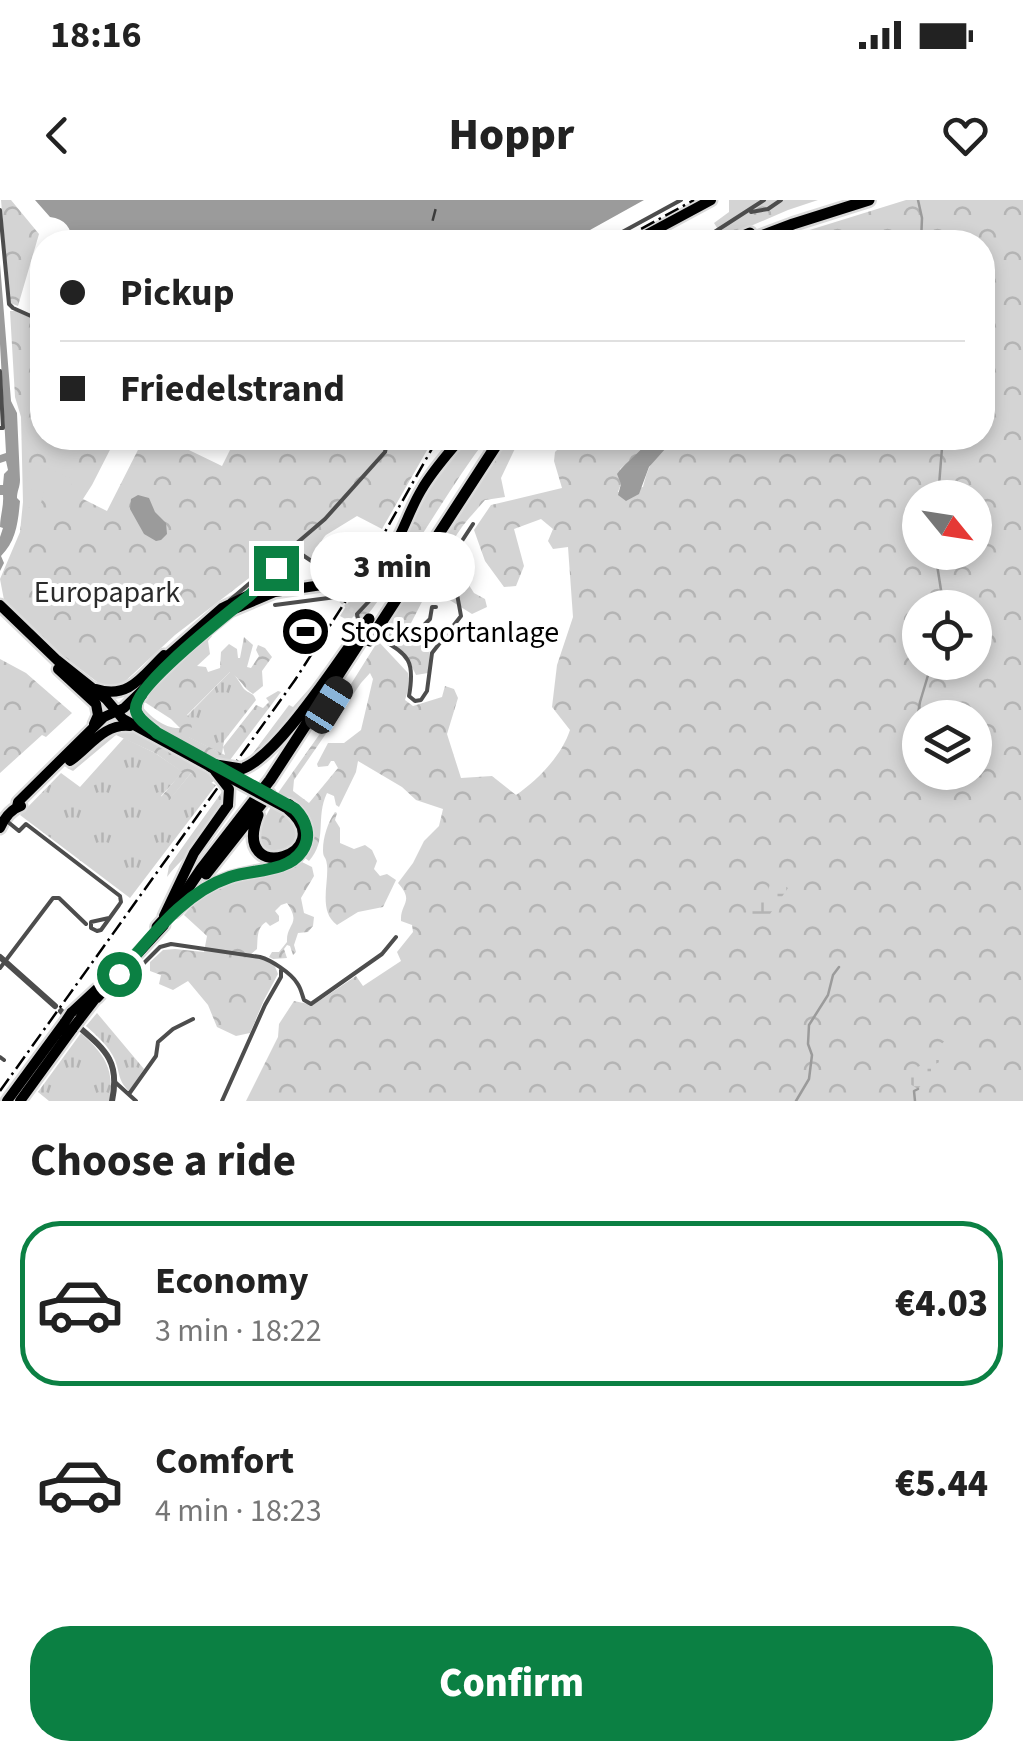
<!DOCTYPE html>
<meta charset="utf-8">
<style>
:root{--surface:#fff;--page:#f6f6f6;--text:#222;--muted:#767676;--line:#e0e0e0;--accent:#0b8043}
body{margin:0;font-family:"Source Sans 3",sans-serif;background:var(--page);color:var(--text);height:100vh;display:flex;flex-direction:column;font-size:38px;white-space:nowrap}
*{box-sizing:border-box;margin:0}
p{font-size:32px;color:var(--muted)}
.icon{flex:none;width:55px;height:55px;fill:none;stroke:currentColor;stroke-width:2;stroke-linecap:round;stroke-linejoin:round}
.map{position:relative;height:901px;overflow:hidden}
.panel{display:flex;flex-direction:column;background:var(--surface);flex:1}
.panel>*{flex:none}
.guide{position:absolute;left:30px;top:30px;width:965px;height:220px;border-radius:40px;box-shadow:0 5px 15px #0003;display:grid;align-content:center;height:220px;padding:0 30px;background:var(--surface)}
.needle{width:65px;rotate:120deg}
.controls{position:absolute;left:902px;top:280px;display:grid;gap:20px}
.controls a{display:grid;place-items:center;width:90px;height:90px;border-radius:50%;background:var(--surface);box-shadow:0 5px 15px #0003;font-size:50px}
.end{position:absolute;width:45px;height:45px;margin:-22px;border:12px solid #0b8043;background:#fff;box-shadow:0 0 0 5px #fff}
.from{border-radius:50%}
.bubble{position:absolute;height:70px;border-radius:35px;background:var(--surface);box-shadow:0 5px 15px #0003;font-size:32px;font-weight:800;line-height:70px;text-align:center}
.car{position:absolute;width:30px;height:60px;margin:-30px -15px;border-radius:12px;box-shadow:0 0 8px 2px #0007;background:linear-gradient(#222 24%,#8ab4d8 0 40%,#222 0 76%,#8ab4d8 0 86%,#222 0)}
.guide b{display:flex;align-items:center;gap:35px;height:95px;font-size:38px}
.guide b+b{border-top:2px solid var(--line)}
.guide i{width:25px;height:25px;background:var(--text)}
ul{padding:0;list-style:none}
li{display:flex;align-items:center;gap:30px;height:165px;margin:0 20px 15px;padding:0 10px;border:5px solid transparent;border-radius:40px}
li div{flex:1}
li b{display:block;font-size:38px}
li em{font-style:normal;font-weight:800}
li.selected{border-color:var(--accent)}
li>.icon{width:90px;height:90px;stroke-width:1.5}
h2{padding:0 30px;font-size:45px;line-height:120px}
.button{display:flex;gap:20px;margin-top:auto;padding:20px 30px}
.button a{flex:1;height:115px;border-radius:40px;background:var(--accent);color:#fff;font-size:40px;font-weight:800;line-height:115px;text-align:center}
.status{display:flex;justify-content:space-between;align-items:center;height:70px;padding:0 50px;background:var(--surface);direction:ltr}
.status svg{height:28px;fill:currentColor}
header{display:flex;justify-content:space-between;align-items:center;height:130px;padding:0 30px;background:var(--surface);font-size:45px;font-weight:800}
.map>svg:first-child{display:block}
.grass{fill:url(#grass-tufts)}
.forest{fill:url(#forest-crowns);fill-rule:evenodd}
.wetland{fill:url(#wetland-marsh)}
.pitch{fill:#d4d4d4}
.water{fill:#9b9b9b}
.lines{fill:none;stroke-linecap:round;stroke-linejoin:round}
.stream{stroke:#9b9b9b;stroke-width:2.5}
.ferry{stroke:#3c3c3c;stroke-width:2.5;stroke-dasharray:12 10;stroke-linecap:butt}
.minor-tunnel{stroke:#d9d9d9;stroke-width:4;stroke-dasharray:4 2;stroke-linecap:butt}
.primary-casing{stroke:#dbdbdb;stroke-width:15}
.motorway-casing{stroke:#dbdbdb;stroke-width:16}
.minor{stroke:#4d4d4d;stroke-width:4}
.tertiary{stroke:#4d4d4d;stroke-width:6}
.primary{stroke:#000;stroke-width:10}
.motorway{stroke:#000;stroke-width:11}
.rail{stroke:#000;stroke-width:2.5;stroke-dasharray:15 5 2.5 5;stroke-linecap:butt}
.primary-bridge-casing{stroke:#dbdbdb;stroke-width:15;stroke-linecap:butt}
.motorway-bridge-casing{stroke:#dbdbdb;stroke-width:16;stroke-linecap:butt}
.primary-bridge{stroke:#000;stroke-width:10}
.motorway-bridge{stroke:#000;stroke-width:11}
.route{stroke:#0b8043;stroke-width:12}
.labels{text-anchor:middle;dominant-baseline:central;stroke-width:8;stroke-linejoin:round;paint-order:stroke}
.park-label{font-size:30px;fill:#2b2b2b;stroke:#fff}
.poi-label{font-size:30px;fill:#000;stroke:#fff;text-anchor:start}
</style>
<div class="status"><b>18:16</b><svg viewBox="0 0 49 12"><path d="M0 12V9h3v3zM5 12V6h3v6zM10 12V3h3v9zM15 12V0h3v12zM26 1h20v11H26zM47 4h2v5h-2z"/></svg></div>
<header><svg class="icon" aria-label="back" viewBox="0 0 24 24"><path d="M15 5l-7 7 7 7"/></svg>Hoppr<svg class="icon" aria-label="heart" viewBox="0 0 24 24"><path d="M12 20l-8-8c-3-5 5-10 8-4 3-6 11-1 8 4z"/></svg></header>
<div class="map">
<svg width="1023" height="901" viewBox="0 0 1023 901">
<defs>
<pattern id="grass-tufts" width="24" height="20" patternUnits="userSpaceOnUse" patternTransform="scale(2.5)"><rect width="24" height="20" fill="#d4d4d4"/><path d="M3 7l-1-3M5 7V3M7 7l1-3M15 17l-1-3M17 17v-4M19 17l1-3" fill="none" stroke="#b4b4b4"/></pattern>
<pattern id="forest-crowns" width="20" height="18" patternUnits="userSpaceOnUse" patternTransform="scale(2.5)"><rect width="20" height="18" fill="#d4d4d4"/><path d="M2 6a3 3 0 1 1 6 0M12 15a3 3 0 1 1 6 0" fill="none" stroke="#b4b4b4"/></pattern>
<pattern id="wetland-marsh" width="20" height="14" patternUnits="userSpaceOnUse" patternTransform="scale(2.5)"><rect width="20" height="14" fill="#d4d4d4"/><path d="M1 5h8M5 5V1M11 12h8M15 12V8" fill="none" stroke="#b4b4b4"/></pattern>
</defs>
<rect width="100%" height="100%" fill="#fff"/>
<!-- grass -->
<path class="grass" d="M 231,471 C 237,477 239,482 244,489 C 249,494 253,492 256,500 L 224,541 L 222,554 L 188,537 L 187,516 Z
M 124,538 L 155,553 L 183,572 L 161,596 L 168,601 L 191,573 L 216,585 L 130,698 L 20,615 L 61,573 L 80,587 Z
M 97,813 L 144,869 L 129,891 C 118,881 120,873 115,860 C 109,846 97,836 86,826 Z
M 81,833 C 105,855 114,868 110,901 L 49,901 L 38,892 Z"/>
<!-- forest -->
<path class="forest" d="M 1,0 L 11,0 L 39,34 L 18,106 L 10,103 Z
M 729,0 L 818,0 L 788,10 L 732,34 L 721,34 L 714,23 L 729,12 Z
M 906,0 L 1023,0 L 1023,901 L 246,901 L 278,837 L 279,824 L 294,801 L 313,805 L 356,776 L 363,786 L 401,761 L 397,752 L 413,732 L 412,725 L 401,721 C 400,703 415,702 398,683 L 413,663 L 424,641 L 439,626 L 443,609 L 416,600 L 402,587 L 358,561 L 356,572 L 339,607 L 336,605 L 334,596 L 327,593 C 315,618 328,640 309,661 L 305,658 C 318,625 307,610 278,593 L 319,535 L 378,441 L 408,473 L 410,483 L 405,500 L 413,506 L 442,497 L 445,486 L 454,489 L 458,498 L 447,534 L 461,578 L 492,576 L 516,595 C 538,580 562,555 570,530 L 552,507 L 557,465 L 573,417 L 568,347 L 553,349 L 548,341 L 553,329 L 541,319 L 514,329 L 524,366 L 516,386 L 504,387 L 485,361 L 474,330 L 491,305 L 562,288 L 554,261 L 555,252 L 569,238 L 650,238 L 641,251 L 620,269 L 621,284 L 618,292 L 643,287 C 645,279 647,271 651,264 C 659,253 665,251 666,238 L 982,238 L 982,42 L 771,42 ZM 920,298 L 975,298 L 975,352 L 920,352 ZM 920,408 L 975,408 L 975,462 L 920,462 ZM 370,473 L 373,479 L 361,530 L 344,543 L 328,543 L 317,564 L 318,567 L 328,566 L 331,561 L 334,561 L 338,568 L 309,603 L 293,591 L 294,580 L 361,483 ZM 920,518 L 975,518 L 975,572 L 920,572 Z
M 10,111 L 16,111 L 42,123 L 42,238 L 116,238 L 92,285 L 83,299 L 107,311 L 144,238 L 164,238 L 222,266 L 236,238 L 434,238 L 382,329 L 357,316 L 326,335 C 318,343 322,350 311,359 L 291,346 L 175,435 L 119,487 L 105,488 L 54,449 L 4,400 L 0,379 L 20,332 L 23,302 L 21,217 L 15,197 Z
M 467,238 L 487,238 C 442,297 408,364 362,422 L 354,416 L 349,421 L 340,416 L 359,385 L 384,370 L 398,353 L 404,345 L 413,314 L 435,276 Z
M 509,238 L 520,238 L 501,278 L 505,297 L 485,300 C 468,320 448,338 447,365 L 452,370 L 453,368 L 460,371 L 474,393 L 485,399 L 487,407 L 472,414 L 432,389 L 427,392 L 408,429 L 430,448 L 428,473 L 416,475 L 405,453 L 381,436 Z
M 352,426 L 358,429 L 278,533 L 254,560 L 247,561 L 289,505 L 293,507 C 315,483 338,456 352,426 Z
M 208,432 L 212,436 L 208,441 L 210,454 L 197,466 L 206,467 L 208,472 L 220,468 L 221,452 L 229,444 L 237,449 L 238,458 L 240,458 L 244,437 L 253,445 L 247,467 L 251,468 L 259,456 L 256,450 L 258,445 L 265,448 L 272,457 L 262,471 L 263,486 L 253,494 C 243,488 240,478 230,472 L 187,515 L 192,527 L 189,537 L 225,555 L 223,547 L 256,505 L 263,508 L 269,502 L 266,498 L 278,491 L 281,492 L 227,564 C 202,551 152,532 140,507 L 141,505 C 149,516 165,529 180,528 L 171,519 L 143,501 L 143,497 Z
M 0,459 L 26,473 L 72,513 L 46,537 L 42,535 L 0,573 Z
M 125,527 L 138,534 L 218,578 L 210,584 L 195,578 L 191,573 L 168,602 L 161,597 L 182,572 L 155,553 L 116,535 L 73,571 L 67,568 L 110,532 Z
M 224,589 L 226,600 C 216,615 206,630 196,644 C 187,656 177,664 167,677 L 169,666 Z
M 272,605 L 286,612 L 299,627 L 298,645 L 277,656 L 262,648 L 257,632 Z
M 335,612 L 337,613 L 335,620 L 340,628 L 340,643 L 354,649 L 365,645 L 372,650 L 377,661 L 374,669 L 380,676 L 387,674 L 396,680 L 383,707 L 358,712 L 337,725 C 318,711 329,684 327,665 C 326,655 323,659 323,650 C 323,637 328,622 335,612 Z
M 302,662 L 312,667 L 314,676 L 301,698 L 304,713 L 314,717 L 313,726 L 308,732 L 298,733 L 294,745 L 296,752 L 293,755 L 290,746 L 287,745 L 284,749 L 287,758 L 273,759 L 269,757 L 272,752 L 279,752 L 287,742 C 286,723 302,725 287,703 L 281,705 L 275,711 L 279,716 L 279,721 L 270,726 L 266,722 C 256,728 258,740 257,749 L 250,755 L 274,764 L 278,774 L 264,800 L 250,833 L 236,836 L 217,827 L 208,805 L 188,781 L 173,790 L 159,784 L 161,775 L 150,771 L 150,762 L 163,750 L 175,749 L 204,752 L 207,736 L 184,715 C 192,705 205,695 216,689 C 244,675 275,680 302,662 Z"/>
<!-- wetland -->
<path class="wetland" d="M 777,681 L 788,688 L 770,714 L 745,726 L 747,711 C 760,703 767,699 770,683 Z
M 946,840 L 952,844 C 951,858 942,861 931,866 L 931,873 L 918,889 L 907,882 C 911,868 919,868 929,859 C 936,853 939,845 946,840 Z"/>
<!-- pitch -->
<path class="pitch" d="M 32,262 L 74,280 L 66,294 L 56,286 L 52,298 L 43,296 L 39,310 L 26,307 L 30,291 L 44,293 L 25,287 Z"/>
<!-- water -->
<path class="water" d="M 35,0 L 644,0 L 581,35 L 571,32 L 565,42 L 557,42 L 553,39 L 551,42 L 72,42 C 72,28 65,19 50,17 Z
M 0,64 L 11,201 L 17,213 L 20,280 C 20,287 17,291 17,298 L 20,301 C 18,323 16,341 1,356 L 4,363 L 0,371 L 0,337 L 3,328 L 0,327 C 0,316 4,306 3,295 L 0,295 L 0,285 L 3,285 L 4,274 L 8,270 L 6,261 L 0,263 L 0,255 L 6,253 L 0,144 Z
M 650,238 L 666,238 L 666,248 L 649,267 L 639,294 L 626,301 L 618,295 L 621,284 L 617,274 C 627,260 641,253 650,238 Z
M 138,295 L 149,298 L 155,312 L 166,323 L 167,334 L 161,340 L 156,341 L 144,334 L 130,309 L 131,299 Z"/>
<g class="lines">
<!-- stream -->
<path class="stream" d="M 918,0 L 922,18 L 921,42
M 938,298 L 942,248 L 939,238
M 935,352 L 941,390 L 946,402 L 945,408
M 912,550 L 920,502 L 932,462
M 796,901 L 809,879 L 812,855 L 808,844 L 809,825 L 828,795 L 833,775 L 839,767
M 915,901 L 914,891 L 918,889"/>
<!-- ferry -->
<path class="ferry" d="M 427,42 L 438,0"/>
<!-- minor-tunnel -->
<path class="minor-tunnel" d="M 336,397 L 357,414"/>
<defs>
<path id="primary" d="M 633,42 L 711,0
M 366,375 C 399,356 403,320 422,289 C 433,270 448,254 461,238
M 0,405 L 57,460 L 106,499 L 123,519 L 211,567
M 164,459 L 222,408 L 259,390
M 58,469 L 96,504 L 98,515 L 94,524
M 96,489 C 129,500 143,475 164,455
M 142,495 L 137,500 L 136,511 L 142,520 L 157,533
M 70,561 C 90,547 104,523 130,526
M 17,607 L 18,602 L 104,517 L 124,508 L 190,444 L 230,411 L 275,392 L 342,382
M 0,628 C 4,619 11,609 21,606
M 175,712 C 190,697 208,685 228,678 C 253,668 303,673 307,637 C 308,623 301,613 289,604
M 164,716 L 194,653 L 228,605
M 97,798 L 164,725
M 71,813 L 98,788
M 79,820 L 99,794
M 7,901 L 65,822
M 20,901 L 73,828"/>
<path id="motorway" d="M 729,42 L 750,33
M 745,42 L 793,24 L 869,0
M 379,426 L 501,238
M 241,569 C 273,560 329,475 350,446
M 258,615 C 230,689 344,654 287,608
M 206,674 L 269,594
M 157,727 L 176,706 L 201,669 L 270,580 L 363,437"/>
</defs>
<!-- primary casing -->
<use href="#primary" class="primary-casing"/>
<!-- motorway casing -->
<use href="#motorway" class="motorway-casing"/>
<!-- minor -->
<path class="minor" d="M 0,10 L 9,104 L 13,108 L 42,121
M 751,12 L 768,9 L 781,0
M 604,42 L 681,0
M 699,42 L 764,0
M 0,171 L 3,228 L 0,228
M 388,239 L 403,240 L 415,238
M 292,348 L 313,362 L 346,371 L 351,375
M 284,360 L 283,377 L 292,385
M 260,386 L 283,359
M 230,400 L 325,319 L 385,252 L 388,238
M 275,405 L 336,397 L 343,391 L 348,384
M 436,407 L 432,407 L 430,419 L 425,424 L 426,428 L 441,440
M 359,424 L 357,414 L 373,397 L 403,353 L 398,347
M 375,435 C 407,455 416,457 409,496 L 415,501 L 421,500 L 427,491 L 432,453 L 461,416 L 457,394 L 448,371 L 458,347 L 473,324
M 8,622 L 19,631 L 26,624 L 120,696 L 121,702 L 119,705 L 101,730 L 97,731 L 91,728 L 91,722 L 109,718
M 141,766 L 160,747 L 171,744 L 260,757 C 271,760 291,773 297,783 C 301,788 302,795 304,800 L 311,804 L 382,754 L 396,737
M 0,768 L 53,698 L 59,698 L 86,724
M 0,857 L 4,860
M 115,882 L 136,901
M 129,894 L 156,856 L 158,842 L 173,829 L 193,819
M 222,901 L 265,805 L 281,777 L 281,770"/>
<!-- tertiary -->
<path class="tertiary" d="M 0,757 L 55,806
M 61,811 L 63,813
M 80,828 C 107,851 120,863 112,901"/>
<!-- primary -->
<use href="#primary" class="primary"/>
<!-- motorway -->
<use href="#motorway" class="motorway"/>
<!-- rail -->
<path class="rail" d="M 617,42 L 694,0
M 0,891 L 295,480 L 347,399 L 438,238"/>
<defs>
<path id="primary-bridge" d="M 342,382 L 366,375
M 215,571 L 229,589 L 228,605
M 65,822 L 71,813
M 73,828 L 79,820"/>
<path id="motorway-bridge" d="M 358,434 L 369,419
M 370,441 L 379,426
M 216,565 L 241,569
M 211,567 L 287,608"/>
</defs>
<!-- primary-bridge casing -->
<use href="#primary-bridge" class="primary-bridge-casing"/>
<!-- motorway-bridge casing -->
<use href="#motorway-bridge" class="motorway-bridge-casing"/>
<!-- primary-bridge -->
<use href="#primary-bridge" class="primary-bridge"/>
<!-- motorway-bridge -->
<use href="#motorway-bridge" class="motorway-bridge"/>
</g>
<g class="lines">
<!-- route -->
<path class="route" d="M 119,774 C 151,738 182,693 230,677 C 253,669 287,673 302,651 C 312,637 306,620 295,609 L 157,533 C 151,527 138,520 136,511 C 130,488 230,412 249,396 C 259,387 268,378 276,368"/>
</g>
<!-- icons -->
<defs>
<symbol id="stadium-disc" viewBox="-11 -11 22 22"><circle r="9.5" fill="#000" stroke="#fff"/><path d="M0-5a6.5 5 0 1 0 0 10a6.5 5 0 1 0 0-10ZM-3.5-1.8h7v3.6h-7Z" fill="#fff"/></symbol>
</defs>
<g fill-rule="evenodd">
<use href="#stadium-disc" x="278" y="404" width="55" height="55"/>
</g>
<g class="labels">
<!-- park labels -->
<g class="park-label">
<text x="107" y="392">Europapark</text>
</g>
<!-- poi labels -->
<g class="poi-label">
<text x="340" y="432">Stocksportanlage</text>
</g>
</g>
</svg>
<div class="controls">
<a><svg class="needle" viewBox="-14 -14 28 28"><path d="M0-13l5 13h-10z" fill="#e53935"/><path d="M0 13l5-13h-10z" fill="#767676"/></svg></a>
<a><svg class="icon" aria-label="locate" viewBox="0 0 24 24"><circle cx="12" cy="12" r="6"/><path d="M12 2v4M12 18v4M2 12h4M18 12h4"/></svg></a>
<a><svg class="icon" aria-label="layers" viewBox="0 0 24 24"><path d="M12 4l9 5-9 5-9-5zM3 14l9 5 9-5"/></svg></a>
</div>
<i class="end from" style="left:119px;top:774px"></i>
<i class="end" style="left:276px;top:368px"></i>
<div class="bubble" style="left:310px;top:332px;width:165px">3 min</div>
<i class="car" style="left:329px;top:505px;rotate:32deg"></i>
<div class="guide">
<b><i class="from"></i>Pickup</b>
<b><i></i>Friedelstrand</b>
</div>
</div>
<section class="panel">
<h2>Choose a ride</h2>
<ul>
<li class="selected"><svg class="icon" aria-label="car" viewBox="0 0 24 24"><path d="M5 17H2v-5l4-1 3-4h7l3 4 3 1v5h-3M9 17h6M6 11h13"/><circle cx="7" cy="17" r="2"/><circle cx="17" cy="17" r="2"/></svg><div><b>Economy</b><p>3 min · 18:22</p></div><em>€4.03</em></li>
<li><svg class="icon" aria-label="car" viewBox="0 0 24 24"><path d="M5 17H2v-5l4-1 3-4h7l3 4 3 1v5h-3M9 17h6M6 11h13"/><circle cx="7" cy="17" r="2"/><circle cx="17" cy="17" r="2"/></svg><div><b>Comfort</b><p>4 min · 18:23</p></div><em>€5.44</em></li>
</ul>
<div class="button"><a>Confirm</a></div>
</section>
